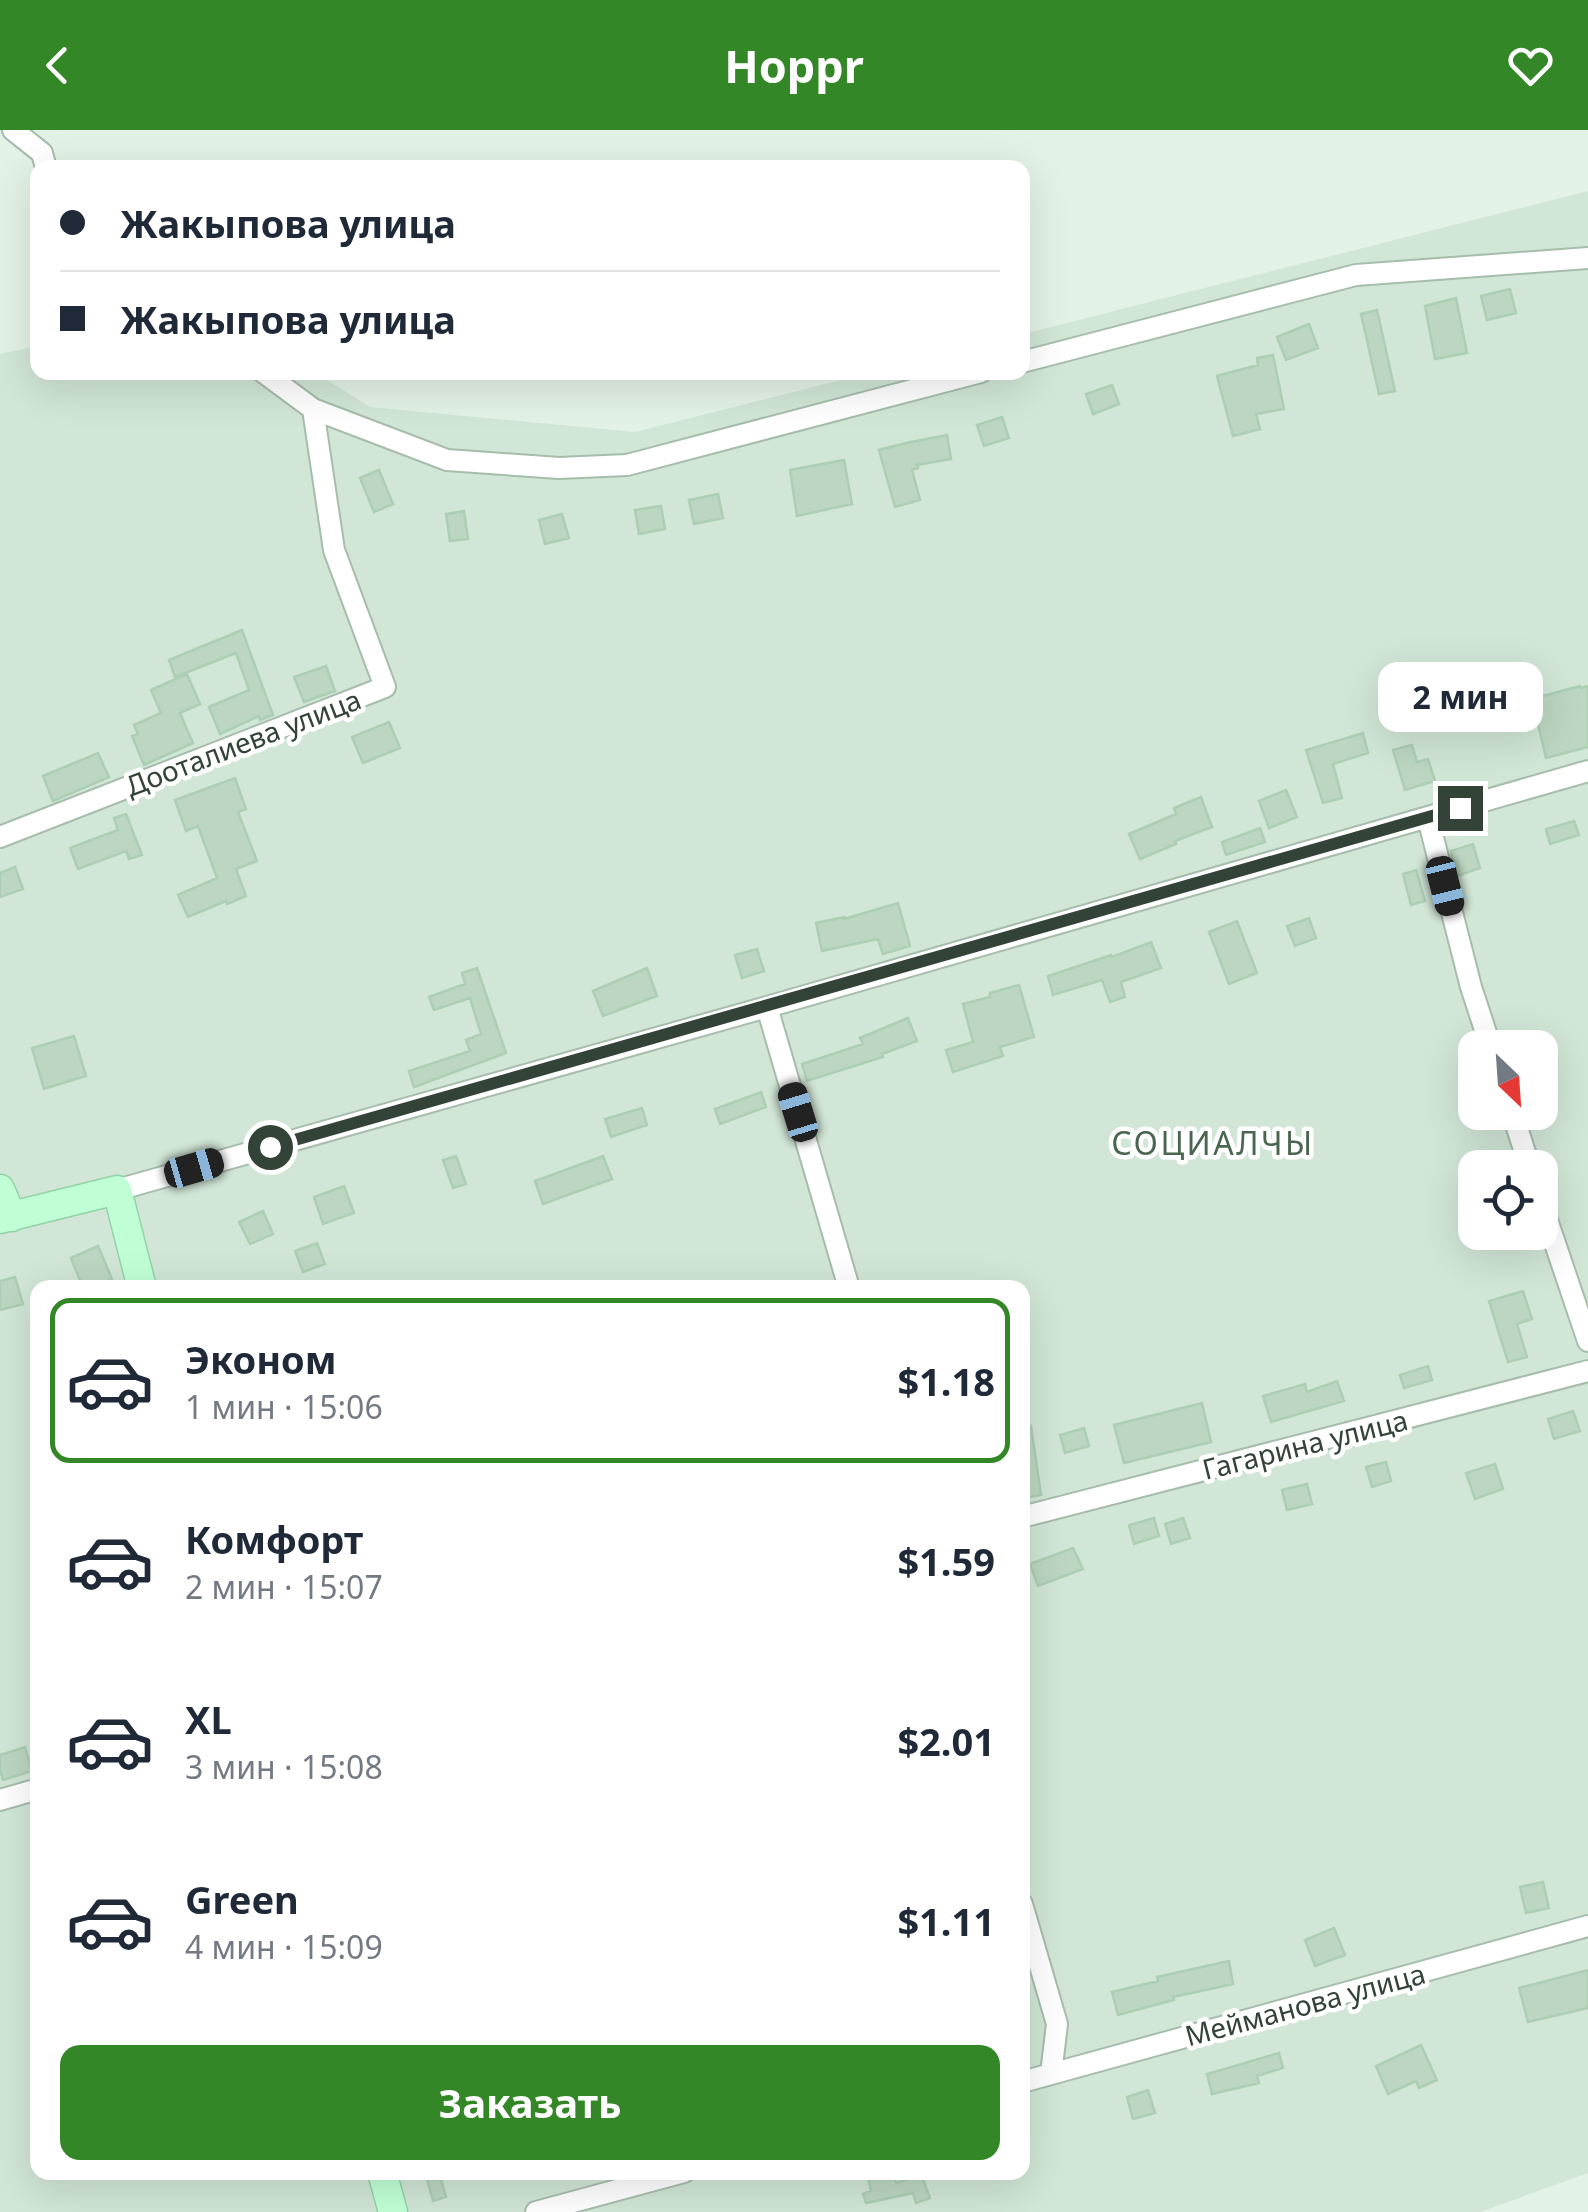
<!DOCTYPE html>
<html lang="ru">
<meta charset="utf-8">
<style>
:root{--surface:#fff;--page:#f6f6f7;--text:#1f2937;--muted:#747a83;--line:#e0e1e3;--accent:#348726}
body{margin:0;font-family:"Noto Sans",sans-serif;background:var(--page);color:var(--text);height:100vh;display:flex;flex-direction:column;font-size:38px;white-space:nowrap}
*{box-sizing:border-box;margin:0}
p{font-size:32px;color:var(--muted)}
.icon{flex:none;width:55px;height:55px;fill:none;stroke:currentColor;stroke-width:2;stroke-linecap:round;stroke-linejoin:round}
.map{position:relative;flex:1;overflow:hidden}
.panel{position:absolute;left:30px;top:1150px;width:1000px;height:900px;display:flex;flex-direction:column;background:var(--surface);border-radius:20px;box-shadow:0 10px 40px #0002}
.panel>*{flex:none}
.guide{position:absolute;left:30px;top:30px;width:1000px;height:220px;border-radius:20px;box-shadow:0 10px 40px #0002;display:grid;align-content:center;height:220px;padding:0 30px;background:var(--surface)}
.needle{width:65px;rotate:155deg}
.fabs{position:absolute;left:1458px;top:900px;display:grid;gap:20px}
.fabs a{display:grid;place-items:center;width:100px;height:100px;border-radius:20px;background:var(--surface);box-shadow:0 10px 40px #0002;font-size:50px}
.end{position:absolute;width:45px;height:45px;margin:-22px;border:12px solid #334337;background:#fff;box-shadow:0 0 0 5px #fff}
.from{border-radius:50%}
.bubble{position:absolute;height:70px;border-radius:20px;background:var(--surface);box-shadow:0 10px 40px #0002;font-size:32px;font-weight:700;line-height:70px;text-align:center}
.car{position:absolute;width:30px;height:60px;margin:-30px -15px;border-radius:12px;box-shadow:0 0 8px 2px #0007;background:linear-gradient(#222 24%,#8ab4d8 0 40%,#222 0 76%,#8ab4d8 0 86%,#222 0)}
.guide b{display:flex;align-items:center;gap:35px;height:95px;font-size:38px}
.guide b+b{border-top:2px solid var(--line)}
.guide i{width:25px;height:25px;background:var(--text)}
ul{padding:18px 0 0;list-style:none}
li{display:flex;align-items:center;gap:30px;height:165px;margin:0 20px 15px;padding:0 10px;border:5px solid transparent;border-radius:20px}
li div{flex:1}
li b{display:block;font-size:38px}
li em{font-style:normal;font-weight:700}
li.current{border-color:var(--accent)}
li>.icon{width:90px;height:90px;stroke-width:1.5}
.button{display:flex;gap:20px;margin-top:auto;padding:20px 30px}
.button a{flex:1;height:115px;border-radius:20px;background:var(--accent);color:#fff;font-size:40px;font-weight:700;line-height:115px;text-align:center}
header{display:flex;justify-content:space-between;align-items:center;height:130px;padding:0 30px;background:var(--accent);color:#fff;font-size:45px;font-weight:700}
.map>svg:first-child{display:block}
.residential{fill:#d1e6d7;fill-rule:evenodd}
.building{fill:#bcd6c1;stroke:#acceb3;stroke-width:2.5}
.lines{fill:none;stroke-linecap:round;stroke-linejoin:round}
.street-casing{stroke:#a6bdac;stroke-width:24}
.secondary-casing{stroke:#93d2a7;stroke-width:31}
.street{stroke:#fff;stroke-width:20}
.secondary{stroke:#c0ffd6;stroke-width:28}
.route{stroke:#334337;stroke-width:12}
.labels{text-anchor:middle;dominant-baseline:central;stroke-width:9;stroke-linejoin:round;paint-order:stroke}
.street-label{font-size:28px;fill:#334337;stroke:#fff}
.quarter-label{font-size:32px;letter-spacing:2.5px;fill:#4b6650;stroke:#fff}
</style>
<header><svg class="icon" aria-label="back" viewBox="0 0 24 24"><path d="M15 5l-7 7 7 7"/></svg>Hoppr<svg class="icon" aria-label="heart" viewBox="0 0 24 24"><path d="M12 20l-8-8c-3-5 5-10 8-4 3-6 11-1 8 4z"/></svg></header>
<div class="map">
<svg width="1588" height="2082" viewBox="0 0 1588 2082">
<rect width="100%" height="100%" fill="#e3f2e7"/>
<!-- residential -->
<path class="residential" d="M 1588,61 L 1588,2043 L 1480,2082 L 0,2082 L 0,224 L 37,216 L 38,242 L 316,243 L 370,277 L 635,302 L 869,243 L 1022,242 L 1023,204 ZM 1475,918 L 1540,918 L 1540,982 L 1475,982 ZM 1475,1038 L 1540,1038 L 1540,1102 L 1475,1102 ZM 38,1158 L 1022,1158 L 1022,2042 L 38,2042 Z"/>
<!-- building -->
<path class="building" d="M 1510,159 L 1516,183 L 1487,190 L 1481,166 Z
M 1456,168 L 1467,223 L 1435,229 L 1425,176 Z
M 1377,180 L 1395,261 L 1379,264 L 1361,184 Z
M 1309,194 L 1318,218 L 1286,230 L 1277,207 Z
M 1273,225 L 1284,279 L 1256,284 L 1260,299 L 1233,306 L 1217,246 L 1258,235 L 1257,228 Z
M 1112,255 L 1119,274 L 1093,284 L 1086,264 Z
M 1002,287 L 1009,308 L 984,316 L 977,295 Z
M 947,305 L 951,329 L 917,335 L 918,338 L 912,340 L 920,370 L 895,377 L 879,320 L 906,313 Z
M 844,330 L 852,374 L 797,386 L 790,340 Z
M 379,340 L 393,374 L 374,382 L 360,348 Z
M 718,364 L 723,388 L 694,394 L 689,370 Z
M 661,376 L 665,399 L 639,404 L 635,380 Z
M 464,381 L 468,409 L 450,411 L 446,384 Z
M 562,384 L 569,408 L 545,414 L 539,390 Z
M 242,500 L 273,585 L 260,590 L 259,586 L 220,604 L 209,577 L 249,560 L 236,523 L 175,547 L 169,530 Z
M 326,536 L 335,561 L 304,572 L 294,547 Z
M 187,544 L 200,574 L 180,583 L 193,613 L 144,635 L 132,606 L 138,604 L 134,595 L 161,583 L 151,560 Z
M 1580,556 L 1581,558 L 1588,556 L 1588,617 L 1546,628 L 1532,569 Z
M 389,592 L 400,618 L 363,633 L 352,607 Z
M 1363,603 L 1368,623 L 1333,634 L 1342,668 L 1323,673 L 1306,620 Z
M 1412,615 L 1417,632 L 1428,629 L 1435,651 L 1405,660 L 1393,620 Z
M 98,623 L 109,647 L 53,671 L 43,646 Z
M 235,648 L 246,679 L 238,682 L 257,731 L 236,739 L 246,766 L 227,774 L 226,771 L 188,787 L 178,765 L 217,748 L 198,696 L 186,701 L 175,670 Z
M 1286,660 L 1297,687 L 1269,698 L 1259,671 Z
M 1201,667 L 1212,697 L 1175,711 L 1176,714 L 1140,729 L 1129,704 L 1176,684 L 1174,678 Z
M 126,684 L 142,725 L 129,729 L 126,721 L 78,739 L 70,718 L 118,700 L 114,688 Z
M 1574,691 L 1579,705 L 1550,714 L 1546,699 Z
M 1260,698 L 1265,712 L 1226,725 L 1222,712 Z
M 1473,714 L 1480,738 L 1457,746 L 1451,721 Z
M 15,737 L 23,759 L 0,767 L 0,743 Z
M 1416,740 L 1425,771 L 1411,775 L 1403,744 Z
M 898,773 L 910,816 L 883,824 L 878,809 L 822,821 L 816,793 L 844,787 L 844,789 Z
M 1309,788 L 1316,808 L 1295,816 L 1287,796 Z
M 1237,791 L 1257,843 L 1229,854 L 1209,802 Z
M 1151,812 L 1161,838 L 1121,852 L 1125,867 L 1110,872 L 1102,850 L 1053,865 L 1048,846 L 1111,825 L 1112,827 Z
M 757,819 L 764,841 L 742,848 L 735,825 Z
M 477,838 L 506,923 L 414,957 L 409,941 L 470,921 L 466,910 L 481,904 L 470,868 L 434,880 L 429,867 L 465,854 L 462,843 Z
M 647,838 L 657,866 L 603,886 L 593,861 Z
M 1019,855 L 1034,907 L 1000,917 L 1003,926 L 953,942 L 946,920 L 973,912 L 963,874 L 990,867 L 990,863 Z
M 908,888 L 917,911 L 882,924 L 883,927 L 807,951 L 802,934 L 863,914 L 860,908 Z
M 74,906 L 86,946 L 44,959 L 32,918 Z
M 761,962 L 766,977 L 720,994 L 715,979 Z
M 642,978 L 647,995 L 611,1007 L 605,989 Z
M 456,1026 L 466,1054 L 453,1058 L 443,1030 Z
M 603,1026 L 612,1049 L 543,1074 L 535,1051 Z
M 344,1056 L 354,1083 L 323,1094 L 314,1067 Z
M 263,1081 L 273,1104 L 250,1114 L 239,1092 Z
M 317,1113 L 325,1134 L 303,1142 L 295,1121 Z
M 98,1116 L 112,1149 L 90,1158 L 83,1158 L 71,1128 Z
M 15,1147 L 23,1174 L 0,1180 L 0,1151 Z
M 1523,1161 L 1532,1189 L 1517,1194 L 1527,1227 L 1508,1232 L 1489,1171 Z
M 1428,1236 L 1432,1250 L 1404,1258 L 1400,1245 Z
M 1337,1251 L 1344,1271 L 1271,1292 L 1263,1266 L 1305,1254 L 1307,1262 Z
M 1202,1273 L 1211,1312 L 1124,1333 L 1114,1295 Z
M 1573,1281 L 1580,1301 L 1554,1309 L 1548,1289 Z
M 1031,1296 L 1041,1365 L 1022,1368 L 1022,1297 Z
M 1084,1298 L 1089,1316 L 1065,1323 L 1060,1305 Z
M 1386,1332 L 1391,1351 L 1372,1357 L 1366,1337 Z
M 1495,1334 L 1503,1359 L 1475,1369 L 1466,1343 Z
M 1307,1354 L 1312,1374 L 1287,1380 L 1282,1360 Z
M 1154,1388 L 1159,1406 L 1134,1414 L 1129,1395 Z
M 1183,1388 L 1190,1408 L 1171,1414 L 1165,1394 Z
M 1073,1418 L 1083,1439 L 1038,1456 L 1030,1434 Z
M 25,1617 L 32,1641 L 3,1650 L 0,1640 L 0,1625 Z
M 1543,1752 L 1549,1778 L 1526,1783 L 1520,1757 Z
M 1334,1798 L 1345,1825 L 1315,1836 L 1305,1810 Z
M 1229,1831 L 1233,1854 L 1173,1867 L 1174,1870 L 1118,1885 L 1112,1862 L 1158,1851 L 1157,1847 Z
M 1588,1840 L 1588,1878 L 1528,1892 L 1519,1858 Z
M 1421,1915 L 1437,1950 L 1419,1958 L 1416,1951 L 1388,1964 L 1376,1936 Z
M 1279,1923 L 1283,1938 L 1257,1946 L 1259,1953 L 1212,1964 L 1207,1944 Z
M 1148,1960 L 1155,1983 L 1133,1989 L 1127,1967 Z
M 425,2042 L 439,2042 L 446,2067 L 433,2071 Z
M 893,2042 L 896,2053 L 921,2044 L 930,2068 L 916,2073 L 913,2063 L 866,2073 L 863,2064 L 871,2061 L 868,2048 Z"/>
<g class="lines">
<defs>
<path id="street" d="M 13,0 L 42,23 L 46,38
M 1022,232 L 1356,145 L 1588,128
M 263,242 L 313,279 L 447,330 L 559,338 L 627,335 L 981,242
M 1428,688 L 1471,857 L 1491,918
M 0,707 L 385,557 L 334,420 L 313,279
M 767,877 L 849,1158
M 1512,982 L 1530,1038
M 117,1060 L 767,877 L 1588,641
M 1540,1069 L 1588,1211
M 1022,1387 L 1588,1241
M 0,1670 L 38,1659
M 1022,1774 L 1057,1894 L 1051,1944
M 1022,1952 L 1588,1796
M 536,2082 L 684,2042"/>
<path id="secondary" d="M 0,1059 L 12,1087
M 0,1089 L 117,1060 L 142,1158
M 382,2042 L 393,2082"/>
</defs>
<!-- street casing -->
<use href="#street" class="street-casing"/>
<!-- secondary casing -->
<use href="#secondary" class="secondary-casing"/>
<!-- street -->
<use href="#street" class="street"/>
<!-- secondary -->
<use href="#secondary" class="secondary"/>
</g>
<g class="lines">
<!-- route -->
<path class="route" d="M 270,1017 L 1460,678"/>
</g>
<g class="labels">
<!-- street labels -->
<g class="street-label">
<text transform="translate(243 612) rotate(-21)">Дооталиева улица</text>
<text transform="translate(1305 1314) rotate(-14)">Гагарина улица</text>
<text transform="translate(1305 1874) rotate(-15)">Мейманова улица</text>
</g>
<!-- quarter labels -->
<g class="quarter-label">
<text x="1213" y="1012">СОЦИАЛЧЫ</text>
</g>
</g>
</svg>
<div class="fabs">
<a><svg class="needle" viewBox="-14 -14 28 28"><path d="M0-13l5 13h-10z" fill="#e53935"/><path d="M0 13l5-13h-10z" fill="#747a83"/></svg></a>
<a><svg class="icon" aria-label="locate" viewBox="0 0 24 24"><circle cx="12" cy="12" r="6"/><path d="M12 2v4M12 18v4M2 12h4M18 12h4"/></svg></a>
</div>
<i class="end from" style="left:270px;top:1017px"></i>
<i class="end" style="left:1460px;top:678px"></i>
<div class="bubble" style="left:1378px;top:532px;width:165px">2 мин</div>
<i class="car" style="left:1445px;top:756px;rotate:166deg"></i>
<i class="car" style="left:798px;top:982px;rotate:343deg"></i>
<i class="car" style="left:194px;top:1038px;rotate:74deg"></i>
<div class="guide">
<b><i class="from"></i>Жакыпова улица</b>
<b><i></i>Жакыпова улица</b>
</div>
<section class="panel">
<ul>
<li class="current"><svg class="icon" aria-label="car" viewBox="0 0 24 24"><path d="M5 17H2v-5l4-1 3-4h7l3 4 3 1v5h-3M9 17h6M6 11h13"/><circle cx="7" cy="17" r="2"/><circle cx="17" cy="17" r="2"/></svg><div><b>Эконом</b><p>1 мин · 15:06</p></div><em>$1.18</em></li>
<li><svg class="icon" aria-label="car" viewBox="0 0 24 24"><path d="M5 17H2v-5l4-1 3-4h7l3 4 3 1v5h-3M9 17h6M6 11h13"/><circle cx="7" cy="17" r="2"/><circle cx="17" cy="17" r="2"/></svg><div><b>Комфорт</b><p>2 мин · 15:07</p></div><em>$1.59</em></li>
<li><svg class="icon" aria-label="car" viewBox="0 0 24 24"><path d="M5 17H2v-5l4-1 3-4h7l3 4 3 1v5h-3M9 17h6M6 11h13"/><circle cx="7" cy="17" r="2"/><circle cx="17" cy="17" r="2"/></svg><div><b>XL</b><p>3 мин · 15:08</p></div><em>$2.01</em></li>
<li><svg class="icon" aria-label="car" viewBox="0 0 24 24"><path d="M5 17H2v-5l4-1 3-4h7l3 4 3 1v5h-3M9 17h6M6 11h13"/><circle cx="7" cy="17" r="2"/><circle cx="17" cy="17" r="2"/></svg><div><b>Green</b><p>4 мин · 15:09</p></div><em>$1.11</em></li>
</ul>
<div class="button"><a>Заказать</a></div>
</section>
</div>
